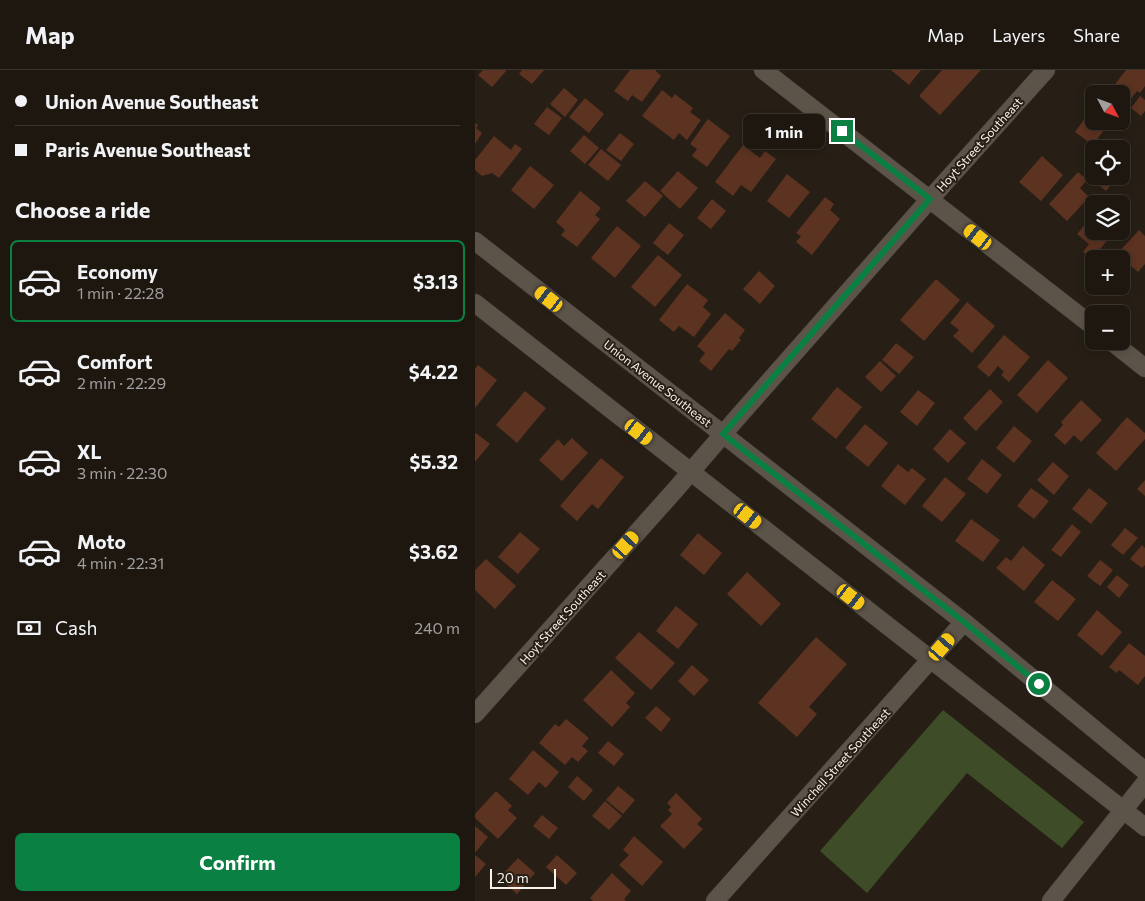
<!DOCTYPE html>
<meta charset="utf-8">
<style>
:root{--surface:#1d1710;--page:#2a241e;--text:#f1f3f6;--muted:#a09f9f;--line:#3b3630;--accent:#0b8043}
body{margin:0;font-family:Commissioner,sans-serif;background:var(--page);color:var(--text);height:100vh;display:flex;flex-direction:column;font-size:19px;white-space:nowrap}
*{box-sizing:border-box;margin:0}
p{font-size:16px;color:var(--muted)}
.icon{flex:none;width:28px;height:28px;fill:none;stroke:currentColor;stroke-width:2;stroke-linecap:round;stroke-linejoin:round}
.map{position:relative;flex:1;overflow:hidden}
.panel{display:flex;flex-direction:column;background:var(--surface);width:475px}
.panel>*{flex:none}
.hud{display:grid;align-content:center;height:110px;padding:0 15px;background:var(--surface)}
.needle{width:32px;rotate:131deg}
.controls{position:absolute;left:610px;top:15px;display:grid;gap:10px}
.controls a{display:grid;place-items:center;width:45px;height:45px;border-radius:8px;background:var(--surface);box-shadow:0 2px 8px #0003,0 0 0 1px var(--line);font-size:25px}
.scale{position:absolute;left:15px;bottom:12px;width:66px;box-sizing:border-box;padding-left:5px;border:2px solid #f8f3ec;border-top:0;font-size:14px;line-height:18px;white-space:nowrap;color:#f8f3ec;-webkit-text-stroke:4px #271f15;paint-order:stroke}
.end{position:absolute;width:22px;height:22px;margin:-11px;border:6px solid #0b8043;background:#fff;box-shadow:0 0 0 2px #fff}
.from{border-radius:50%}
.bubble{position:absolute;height:35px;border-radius:8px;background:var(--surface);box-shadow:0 2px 8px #0003,0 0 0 1px var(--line);font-size:16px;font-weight:700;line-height:35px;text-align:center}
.car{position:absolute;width:15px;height:30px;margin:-15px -8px;border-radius:6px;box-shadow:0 0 4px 1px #0007;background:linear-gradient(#f5c518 24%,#345 0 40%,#f5c518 0 76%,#345 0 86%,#f5c518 0)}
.hud b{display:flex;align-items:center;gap:18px;height:48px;font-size:19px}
.hud b+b{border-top:1px solid var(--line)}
.hud i{width:12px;height:12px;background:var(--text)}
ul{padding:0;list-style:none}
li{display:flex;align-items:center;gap:15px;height:82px;margin:0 10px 8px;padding:0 5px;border:2px solid transparent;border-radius:8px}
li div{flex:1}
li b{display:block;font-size:19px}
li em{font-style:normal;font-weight:700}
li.current{border-color:var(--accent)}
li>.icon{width:45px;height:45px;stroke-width:1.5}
h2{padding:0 15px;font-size:22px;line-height:60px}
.pay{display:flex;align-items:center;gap:12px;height:55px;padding:0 15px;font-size:19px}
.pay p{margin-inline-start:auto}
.cta{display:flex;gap:10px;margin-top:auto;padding:10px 15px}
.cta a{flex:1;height:58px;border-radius:8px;background:var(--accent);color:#fff;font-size:20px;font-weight:700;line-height:58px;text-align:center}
header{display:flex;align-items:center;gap:30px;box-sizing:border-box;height:70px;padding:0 25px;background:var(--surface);border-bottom:1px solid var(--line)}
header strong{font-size:24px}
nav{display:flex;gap:28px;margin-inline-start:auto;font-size:18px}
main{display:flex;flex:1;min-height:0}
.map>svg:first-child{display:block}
.green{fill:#3e4d28}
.building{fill:#5c3220}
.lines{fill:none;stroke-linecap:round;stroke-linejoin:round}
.minor-casing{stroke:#3e3832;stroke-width:19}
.minor{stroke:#5d5449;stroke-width:18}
.route{stroke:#0b8043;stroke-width:6}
.labels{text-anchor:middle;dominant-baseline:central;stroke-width:4;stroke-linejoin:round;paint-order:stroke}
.street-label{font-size:12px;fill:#f8f3ec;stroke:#271f15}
</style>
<header>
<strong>Map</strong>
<nav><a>Map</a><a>Layers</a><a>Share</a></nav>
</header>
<main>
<section class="panel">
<div class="hud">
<b><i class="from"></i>Union Avenue Southeast</b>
<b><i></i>Paris Avenue Southeast</b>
</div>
<h2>Choose a ride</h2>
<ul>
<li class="current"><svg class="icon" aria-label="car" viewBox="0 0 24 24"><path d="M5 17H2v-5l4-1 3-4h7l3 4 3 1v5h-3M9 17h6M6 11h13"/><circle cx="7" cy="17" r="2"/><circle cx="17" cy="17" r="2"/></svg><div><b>Economy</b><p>1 min · 22:28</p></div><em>$3.13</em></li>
<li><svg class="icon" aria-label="car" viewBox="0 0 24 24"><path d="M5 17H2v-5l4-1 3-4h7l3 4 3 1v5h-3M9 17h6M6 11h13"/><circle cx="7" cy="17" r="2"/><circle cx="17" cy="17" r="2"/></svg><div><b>Comfort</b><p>2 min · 22:29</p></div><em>$4.22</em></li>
<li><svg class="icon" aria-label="car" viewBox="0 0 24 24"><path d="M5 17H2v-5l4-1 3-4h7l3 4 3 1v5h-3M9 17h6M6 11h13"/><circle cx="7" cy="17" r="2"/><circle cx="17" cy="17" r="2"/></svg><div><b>XL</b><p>3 min · 22:30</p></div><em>$5.32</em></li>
<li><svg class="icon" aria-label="car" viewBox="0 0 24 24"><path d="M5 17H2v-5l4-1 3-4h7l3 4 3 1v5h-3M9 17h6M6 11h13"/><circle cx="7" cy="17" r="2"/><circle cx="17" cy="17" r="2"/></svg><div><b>Moto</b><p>4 min · 22:31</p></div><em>$3.62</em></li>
</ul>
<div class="pay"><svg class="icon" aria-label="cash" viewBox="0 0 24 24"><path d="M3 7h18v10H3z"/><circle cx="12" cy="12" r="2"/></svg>Cash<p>240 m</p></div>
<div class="cta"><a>Confirm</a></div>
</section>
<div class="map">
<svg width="670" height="831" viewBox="0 0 670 831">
<rect width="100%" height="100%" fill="#271f15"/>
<!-- green -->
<path class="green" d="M 468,640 L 609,752 L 587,778 L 492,703 L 392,823 L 345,781 Z"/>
<!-- building -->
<path class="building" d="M 8,0 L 32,0 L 17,17 L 3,5 Z
M 47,0 L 69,0 L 57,14 L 44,4 Z
M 155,0 L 180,0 L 186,6 L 167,32 L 157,25 L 153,31 L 139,21 Z
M 416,0 L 446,0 L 434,15 Z
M 467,0 L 506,0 L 465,45 L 444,26 Z
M 651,0 L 670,0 L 670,16 L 665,23 L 662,21 L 652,34 L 648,30 L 646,33 L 646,24 L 639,24 L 641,21 L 637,18 Z
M 89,18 L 103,30 L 90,47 L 75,34 Z
M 187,20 L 197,28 L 200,24 L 218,38 L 215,42 L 226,50 L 212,70 L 204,63 L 199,70 L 167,46 Z
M 665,26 L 670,30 L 670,41 L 666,46 L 656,38 Z
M 110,28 L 129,44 L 114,63 L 94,47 Z
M 72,37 L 87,48 L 74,65 L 59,54 Z
M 611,47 L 629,60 L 618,75 L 600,62 Z
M 233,49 L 255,66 L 232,97 L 217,86 L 222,79 L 215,74 Z
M 0,53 L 3,55 L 1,58 L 7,63 L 0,74 Z
M 145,63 L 159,74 L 146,91 L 131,80 Z
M 109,65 L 124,78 L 110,94 L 95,81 Z
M 19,66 L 36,80 L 40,74 L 47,79 L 24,108 L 17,103 L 7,106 L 0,100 L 0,90 Z
M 268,75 L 285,88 L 290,81 L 301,89 L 276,122 L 266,115 L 258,126 L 240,112 Z
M 126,79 L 146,95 L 133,111 L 113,95 Z
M 567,86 L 588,105 L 566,131 L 544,112 Z
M 55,96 L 79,115 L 59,139 L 36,120 Z
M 203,101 L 223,118 L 205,139 L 185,121 Z
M 603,102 L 612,110 L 605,118 L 614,127 L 592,151 L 574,134 Z
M 312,104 L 335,122 L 314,148 L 292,131 Z
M 624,106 L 643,106 L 631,121 L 620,112 Z
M 170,111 L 188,126 L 170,147 L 151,131 Z
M 105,121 L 126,138 L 120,145 L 125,149 L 102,177 L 86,165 L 90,160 L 81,152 Z
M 350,127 L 359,134 L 355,140 L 365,149 L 337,185 L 321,172 L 326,166 L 321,163 Z
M 237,129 L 251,141 L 236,159 L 222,148 Z
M 619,144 L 619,161 L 640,161 L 617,189 L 608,182 L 614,174 L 602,164 Z
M 194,153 L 209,165 L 193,185 L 178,173 Z
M 142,156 L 166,176 L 140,208 L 116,188 Z
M 664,160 L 670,166 L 670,194 L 663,202 L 642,184 Z
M 183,185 L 207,205 L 180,237 L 156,217 Z
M 284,201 L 300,216 L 285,234 L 268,219 Z
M 461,209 L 485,230 L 449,271 L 425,250 Z
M 212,214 L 233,230 L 228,237 L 236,244 L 219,267 L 204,256 L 199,262 L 184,250 Z
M 492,232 L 520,256 L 497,283 L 478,266 L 484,260 L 475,253 Z
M 250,243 L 270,260 L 264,268 L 266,270 L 257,281 L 254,279 L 236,301 L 224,291 L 230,283 L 222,276 Z
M 529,265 L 555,287 L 534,312 L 526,305 L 529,302 L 523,296 L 514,307 L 502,297 Z
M 421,273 L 439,287 L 424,304 L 407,290 Z
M 573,290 L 593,308 L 562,343 L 542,325 Z
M 405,291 L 421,306 L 406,322 L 390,307 Z
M 3,295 L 22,310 L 0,338 L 0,299 Z
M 362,317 L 387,337 L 361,369 L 336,349 Z
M 515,319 L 528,332 L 501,361 L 488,348 Z
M 443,320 L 460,333 L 442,356 L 425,342 Z
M 50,321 L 71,338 L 42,373 L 21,355 Z
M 606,330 L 627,350 L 606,372 L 599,365 L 590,375 L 579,365 L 588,355 L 586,352 Z
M 652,347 L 670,363 L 670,369 L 641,401 L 621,383 Z
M 390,354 L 413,373 L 393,397 L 370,378 Z
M 539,356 L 557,371 L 539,393 L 521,378 Z
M 475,359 L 491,373 L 473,393 L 458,379 Z
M 1,363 L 15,374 L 0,392 L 0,364 Z
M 97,368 L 113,383 L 87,411 L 64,390 L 83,369 L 89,376 Z
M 126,388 L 149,407 L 123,439 L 117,434 L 102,451 L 85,436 Z
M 507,389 L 527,405 L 512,424 L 492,409 Z
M 578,392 L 594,406 L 579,425 L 562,410 Z
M 423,394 L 433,402 L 437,398 L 451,409 L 430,435 L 406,416 Z
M 470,407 L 491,424 L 467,452 L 447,436 Z
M 670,410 L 670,426 L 662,419 Z
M 556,418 L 574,431 L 559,449 L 542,436 Z
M 614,418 L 633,433 L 616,454 L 597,439 Z
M 496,449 L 525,470 L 508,492 L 480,471 Z
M 597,454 L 606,462 L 586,487 L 576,480 Z
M 650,458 L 663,468 L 648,485 L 636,475 Z
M 45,462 L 65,479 L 43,504 L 23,487 Z
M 223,463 L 247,483 L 229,505 L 205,485 Z
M 667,475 L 670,478 L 670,495 L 667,498 L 655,489 Z
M 548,476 L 570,495 L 549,521 L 521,498 L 531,487 L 536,491 Z
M 11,489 L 41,516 L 20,539 L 0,520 L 0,500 Z
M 625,490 L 638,500 L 625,516 L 612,506 Z
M 272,502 L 306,534 L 286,556 L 252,524 Z
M 642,505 L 654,515 L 644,528 L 632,517 Z
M 577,510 L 601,529 L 583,551 L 559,532 Z
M 201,536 L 223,554 L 203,579 L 181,561 Z
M 622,540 L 647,562 L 627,586 L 602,565 Z
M 164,562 L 200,593 L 176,620 L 140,588 Z
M 341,567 L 372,594 L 334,637 L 342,644 L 322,667 L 283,633 Z
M 654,573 L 670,586 L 670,606 L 663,615 L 644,600 L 642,603 L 634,597 Z
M 217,595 L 234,610 L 219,626 L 203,611 Z
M 136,600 L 160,623 L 151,633 L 155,637 L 137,657 L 108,630 Z
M 181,636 L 196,649 L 186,662 L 170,648 Z
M 91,649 L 114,668 L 107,676 L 113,681 L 103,692 L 97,687 L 90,695 L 64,673 L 80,654 L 84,657 Z
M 133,671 L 149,684 L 139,696 L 123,683 Z
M 58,680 L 84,702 L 71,718 L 64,712 L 53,725 L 34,709 Z
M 102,706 L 118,720 L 109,731 L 93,717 Z
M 143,716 L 160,730 L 148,744 L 131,730 Z
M 21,721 L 37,736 L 33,740 L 42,748 L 23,769 L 0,748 L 0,744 Z
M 201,723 L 227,749 L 222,754 L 228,759 L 209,779 L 185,756 L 197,744 L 193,740 L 196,737 L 192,733 Z
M 130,731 L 147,746 L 134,760 L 117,746 Z
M 67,745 L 83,758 L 74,769 L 58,756 Z
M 0,756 L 13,767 L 0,783 Z
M 159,766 L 188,792 L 167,816 L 144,795 L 154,785 L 148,780 Z
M 0,785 L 11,794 L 0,807 Z
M 82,785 L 102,803 L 91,815 L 71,797 Z
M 43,788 L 60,803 L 42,824 L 24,808 Z
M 137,803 L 156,821 L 149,829 L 151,831 L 118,831 L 115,828 Z"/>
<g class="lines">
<defs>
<path id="minor" d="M 288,0 L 619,257
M 0,171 L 489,552 L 670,701
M 0,233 L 670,757
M 636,271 L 670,298
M 0,644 L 201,419 L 262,348 L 455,129 L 571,0
M 240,831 L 489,552
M 576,831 L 670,713"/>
</defs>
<!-- minor casing -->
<use href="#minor" class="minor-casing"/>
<!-- minor -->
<use href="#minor" class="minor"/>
</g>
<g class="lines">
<!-- route -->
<path class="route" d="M 367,61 L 455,129 L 248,364 L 489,552 L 564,614"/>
</g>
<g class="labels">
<!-- street labels -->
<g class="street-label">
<text transform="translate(504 74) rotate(-48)">Hoyt Street Southeast</text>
<text transform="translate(183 313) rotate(38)">Union Avenue Southeast</text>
<text transform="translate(87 547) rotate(-48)">Hoyt Street Southeast</text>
<text transform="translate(365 692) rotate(-48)">Winchell Street Southeast</text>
</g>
</g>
</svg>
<div class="controls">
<a><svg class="needle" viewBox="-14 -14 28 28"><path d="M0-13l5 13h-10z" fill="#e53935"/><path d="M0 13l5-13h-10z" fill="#a09f9f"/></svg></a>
<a><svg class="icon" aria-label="locate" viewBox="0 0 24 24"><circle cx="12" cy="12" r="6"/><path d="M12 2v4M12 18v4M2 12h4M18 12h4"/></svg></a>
<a><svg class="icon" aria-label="layers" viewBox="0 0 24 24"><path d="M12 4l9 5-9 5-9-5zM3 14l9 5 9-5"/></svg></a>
<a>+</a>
<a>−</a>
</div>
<div class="scale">20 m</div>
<i class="end from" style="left:564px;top:614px"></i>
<i class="end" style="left:367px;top:61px"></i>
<div class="bubble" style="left:268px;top:44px;width:82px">1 min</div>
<i class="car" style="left:503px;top:167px;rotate:308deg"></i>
<i class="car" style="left:74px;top:229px;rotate:308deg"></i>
<i class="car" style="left:164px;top:362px;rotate:128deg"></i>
<i class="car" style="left:273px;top:446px;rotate:128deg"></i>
<i class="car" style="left:151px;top:475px;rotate:42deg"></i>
<i class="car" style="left:376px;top:527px;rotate:128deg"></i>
<i class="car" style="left:467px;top:577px;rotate:41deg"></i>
</div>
</main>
